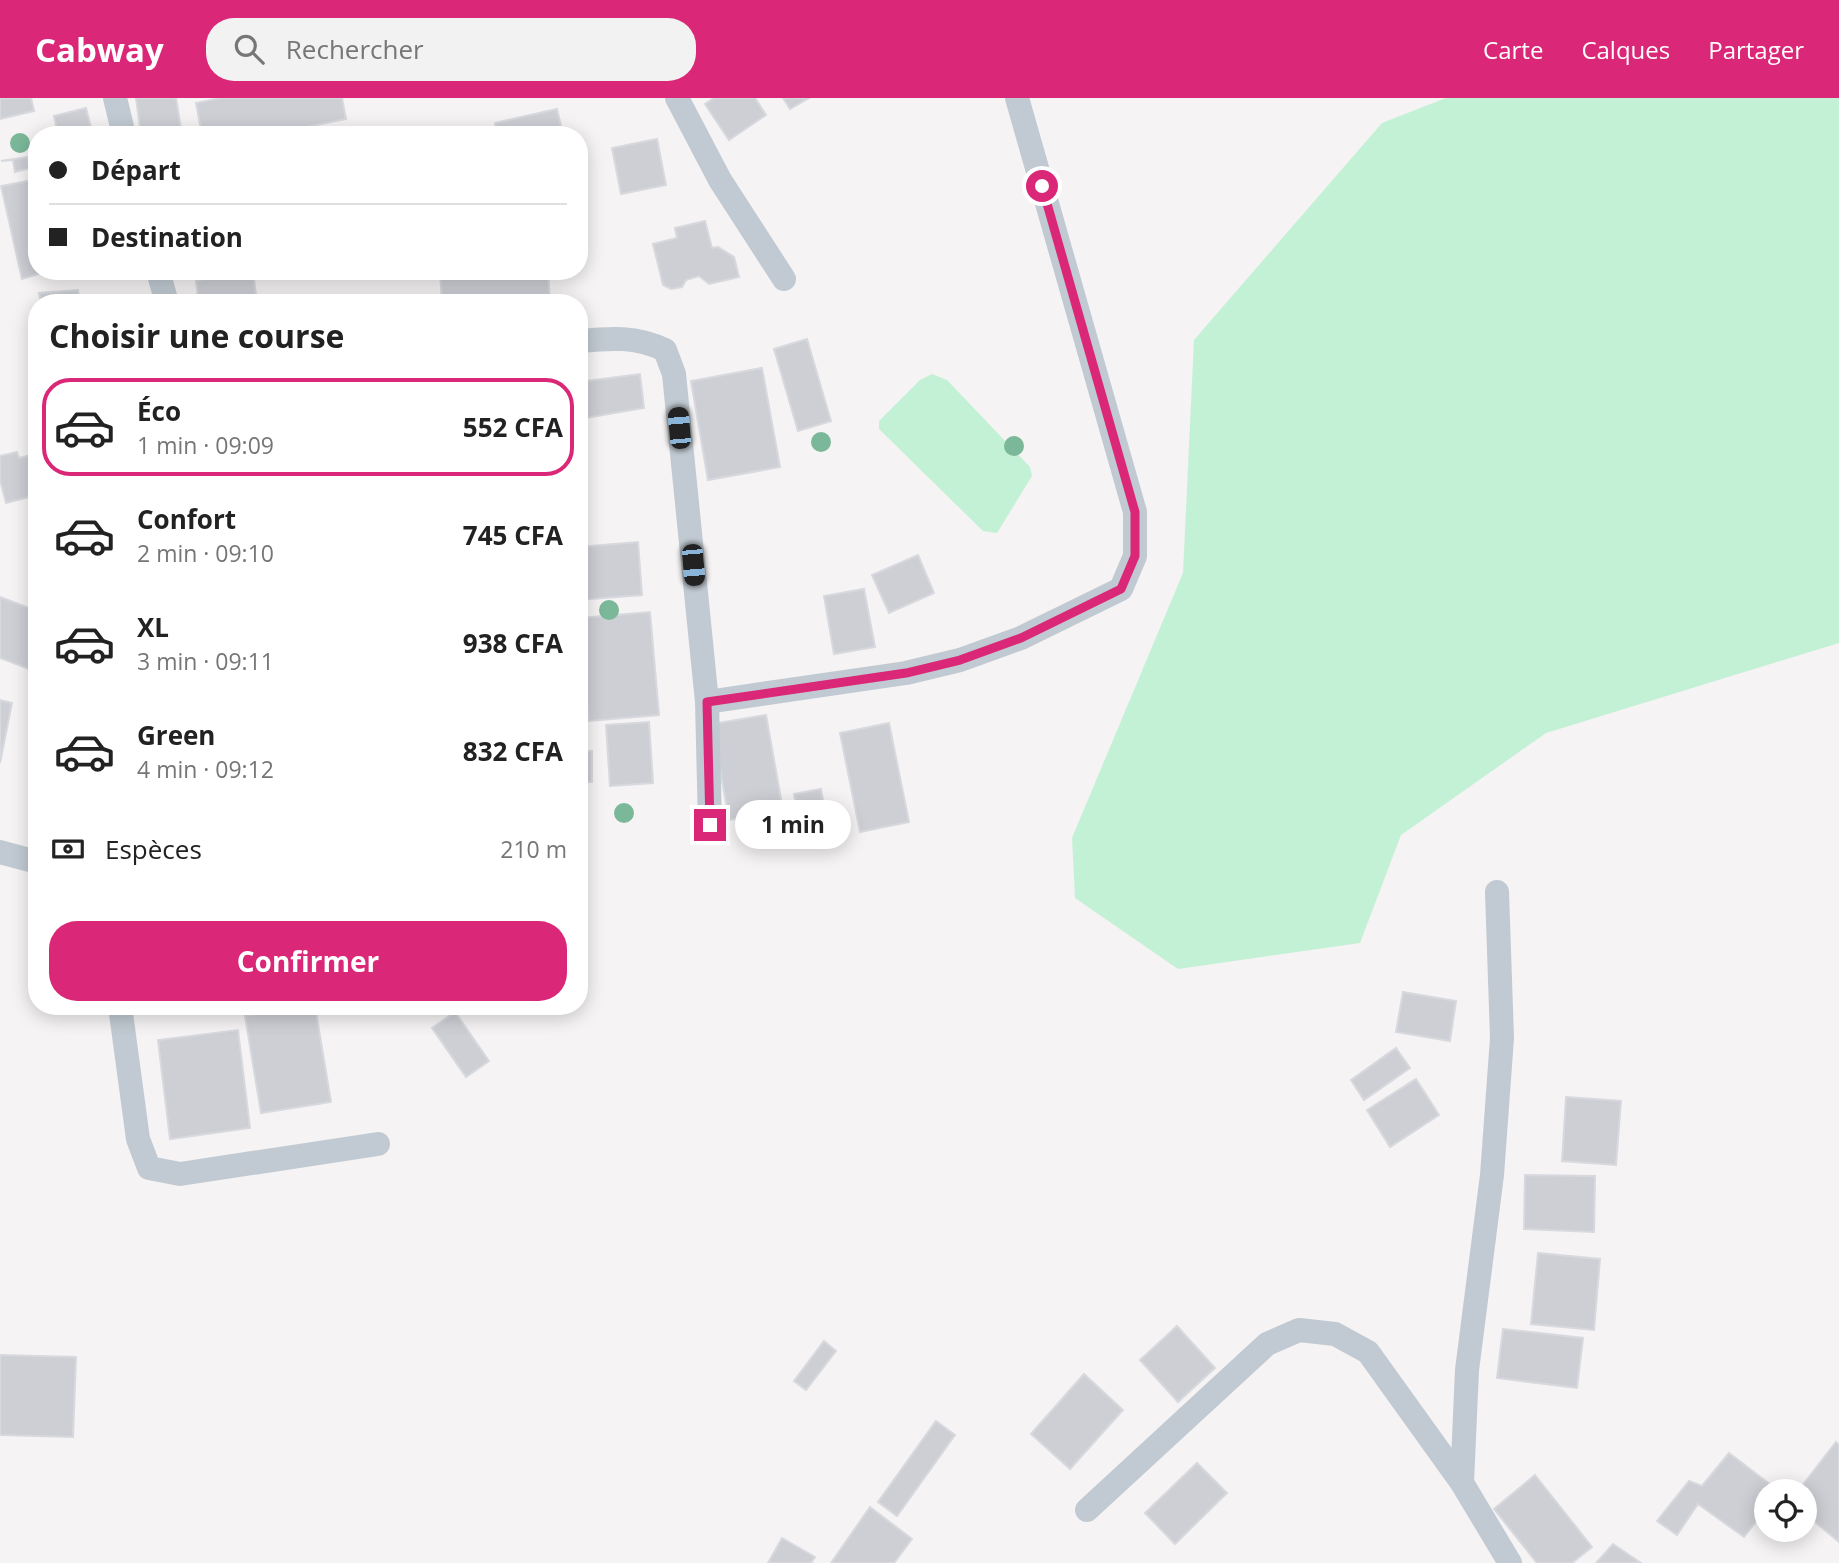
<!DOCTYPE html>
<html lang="fr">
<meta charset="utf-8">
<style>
:root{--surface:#fff;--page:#f2f2f2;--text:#222;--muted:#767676;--line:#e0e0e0;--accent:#db2777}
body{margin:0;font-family:"Open Sans",sans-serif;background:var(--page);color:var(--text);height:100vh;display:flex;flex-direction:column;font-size:26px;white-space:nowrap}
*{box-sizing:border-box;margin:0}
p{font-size:23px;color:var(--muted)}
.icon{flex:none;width:38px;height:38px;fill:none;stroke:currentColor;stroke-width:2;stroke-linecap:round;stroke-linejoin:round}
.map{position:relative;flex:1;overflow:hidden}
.panel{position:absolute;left:28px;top:196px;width:560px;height:721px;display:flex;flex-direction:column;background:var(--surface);border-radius:28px;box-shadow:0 4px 18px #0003}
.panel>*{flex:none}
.hud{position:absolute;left:28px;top:28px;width:560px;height:154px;border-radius:28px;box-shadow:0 4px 18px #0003;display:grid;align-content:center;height:154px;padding:0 21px;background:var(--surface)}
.tools{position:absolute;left:1754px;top:1381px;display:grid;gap:14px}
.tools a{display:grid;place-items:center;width:63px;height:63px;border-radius:50%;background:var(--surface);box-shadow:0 4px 18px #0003;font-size:35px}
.end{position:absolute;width:32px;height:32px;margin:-16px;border:9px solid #db2777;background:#fff;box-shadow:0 0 0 4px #fff}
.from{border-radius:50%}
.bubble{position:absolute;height:49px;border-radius:24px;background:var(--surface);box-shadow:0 4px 18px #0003;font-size:23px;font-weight:700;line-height:49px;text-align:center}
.car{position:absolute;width:21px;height:42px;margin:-21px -10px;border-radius:9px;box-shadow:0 0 5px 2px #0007;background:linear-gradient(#222 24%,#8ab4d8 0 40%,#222 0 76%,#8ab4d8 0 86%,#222 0)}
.hud b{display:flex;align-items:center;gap:24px;height:66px;font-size:26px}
.hud b+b{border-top:2px solid var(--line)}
.hud i{width:18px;height:18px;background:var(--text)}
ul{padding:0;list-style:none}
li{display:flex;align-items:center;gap:21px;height:98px;margin:0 14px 10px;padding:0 7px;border:4px solid transparent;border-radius:28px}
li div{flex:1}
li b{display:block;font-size:26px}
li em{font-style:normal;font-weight:700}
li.on{border-color:var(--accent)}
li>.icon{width:63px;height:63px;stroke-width:1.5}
h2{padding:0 21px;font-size:32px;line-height:84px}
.pay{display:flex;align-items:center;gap:18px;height:77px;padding:0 21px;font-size:26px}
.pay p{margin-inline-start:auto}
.primary-button{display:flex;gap:14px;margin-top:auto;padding:14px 21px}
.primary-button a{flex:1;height:80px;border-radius:28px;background:var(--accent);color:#fff;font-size:28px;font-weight:700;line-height:80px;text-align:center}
header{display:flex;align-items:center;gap:42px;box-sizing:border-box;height:98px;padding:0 35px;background:var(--accent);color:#fff}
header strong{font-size:33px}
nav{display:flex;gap:38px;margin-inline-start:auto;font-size:24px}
.search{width:490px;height:63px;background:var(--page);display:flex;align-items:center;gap:18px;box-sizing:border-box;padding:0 24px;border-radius:28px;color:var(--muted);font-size:26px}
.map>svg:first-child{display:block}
.green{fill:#c3f1d5}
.building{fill:#cdcfd5;stroke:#d7d9de;stroke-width:2}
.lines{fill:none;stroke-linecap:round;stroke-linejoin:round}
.minor{stroke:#c1cad2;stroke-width:24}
.tree{fill:#7bb799}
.route{stroke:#db2777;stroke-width:9}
</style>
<header>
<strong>Cabway</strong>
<div class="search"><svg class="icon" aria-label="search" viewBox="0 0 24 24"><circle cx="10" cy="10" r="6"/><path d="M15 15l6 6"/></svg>Rechercher</div>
<nav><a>Carte</a><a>Calques</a><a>Partager</a></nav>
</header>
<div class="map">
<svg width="1839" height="1465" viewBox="0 0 1839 1465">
<rect width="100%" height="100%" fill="#f5f3f3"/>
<!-- green -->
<path class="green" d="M 1446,0 L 1839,0 L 1839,545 L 1546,635 L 1401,737 L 1360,845 L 1178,871 L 1075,800 L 1072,740 L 1183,475 L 1194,242 L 1382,25 Z
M 932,276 L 947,282 L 1030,369 L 1032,378 L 997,435 L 983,433 L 879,331 L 879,323 L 920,282 Z"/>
<!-- building -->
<path class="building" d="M 0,0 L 31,0 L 34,13 L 0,21 Z
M 136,0 L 176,0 L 182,37 L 141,37 Z
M 221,0 L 342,0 L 346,21 L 266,37 L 202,37 L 196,5 Z
M 714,0 L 755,0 L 766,17 L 729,42 L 705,6 Z
M 783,0 L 809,0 L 790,11 Z
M 86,10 L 93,37 L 58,37 L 54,18 Z
M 557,11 L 563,37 L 497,37 L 495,25 Z
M 657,41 L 666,87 L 621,96 L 612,50 Z
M 27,59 L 30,70 L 15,74 L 13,62 L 1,63 Z
M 33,82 L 37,99 L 37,173 L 48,173 L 22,181 L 1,88 Z
M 705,123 L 712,150 L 718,149 L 734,159 L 739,179 L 709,186 L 699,178 L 686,182 L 682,189 L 671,191 L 663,187 L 653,146 L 677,140 L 675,130 Z
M 203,173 L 253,173 L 257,205 L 228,205 L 228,197 L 198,198 L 196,183 L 203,181 Z
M 440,173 L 548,173 L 550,205 L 442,205 Z
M 78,192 L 80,205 L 41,205 L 39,195 Z
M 807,241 L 831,323 L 798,333 L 774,251 Z
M 37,252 L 37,285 L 35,286 L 29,254 Z
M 762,270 L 780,369 L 708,382 L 691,283 Z
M 640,276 L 644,310 L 579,321 L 579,284 Z
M 17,354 L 19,360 L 32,357 L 37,377 L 37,397 L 6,405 L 0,382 L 0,358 Z
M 638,444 L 642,497 L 579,502 L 579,449 Z
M 918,457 L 934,495 L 889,515 L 872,477 Z
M 864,491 L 875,549 L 834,556 L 824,498 Z
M 0,499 L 37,513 L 37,551 L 29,571 L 0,560 Z
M 650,514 L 659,617 L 589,623 L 580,520 Z
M 0,602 L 12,605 L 0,665 Z
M 766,617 L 783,712 L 729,722 L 712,626 Z
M 649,624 L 653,685 L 610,688 L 606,627 Z
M 889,625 L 909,724 L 860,734 L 840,635 Z
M 579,653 L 592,653 L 592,684 L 586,684 L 584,728 L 579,728 Z
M 821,691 L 825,714 L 798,719 L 794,696 Z
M 1403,894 L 1456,903 L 1450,943 L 1396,934 Z
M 305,908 L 315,908 L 331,1004 L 261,1015 L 245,918 Z
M 455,914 L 489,963 L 466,979 L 432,930 Z
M 238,932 L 250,1030 L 170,1041 L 158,942 Z
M 1396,950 L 1410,970 L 1364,1002 L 1351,982 Z
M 1416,981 L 1439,1017 L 1390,1049 L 1367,1012 Z
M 1566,999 L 1621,1003 L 1616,1067 L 1562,1063 Z
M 1525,1077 L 1595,1078 L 1594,1134 L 1524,1131 Z
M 1538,1155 L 1600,1161 L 1594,1232 L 1531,1226 Z
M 1177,1228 L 1215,1270 L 1178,1304 L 1140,1262 Z
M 1503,1231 L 1583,1240 L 1577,1290 L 1497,1280 Z
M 824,1243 L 836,1253 L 806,1292 L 794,1283 Z
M 0,1257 L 76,1259 L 73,1339 L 0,1337 Z
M 1084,1276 L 1123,1312 L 1070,1371 L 1031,1336 Z
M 936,1323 L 955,1337 L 897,1418 L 878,1404 Z
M 1836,1344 L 1839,1347 L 1839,1444 L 1804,1415 L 1804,1393 L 1798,1393 Z
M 1729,1355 L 1779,1393 L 1766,1393 L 1766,1411 L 1744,1439 L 1698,1406 L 1677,1437 L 1657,1423 L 1689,1383 L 1702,1388 Z
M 1197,1365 L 1227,1395 L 1175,1446 L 1145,1415 Z
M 1535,1377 L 1592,1449 L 1572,1465 L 1537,1465 L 1494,1411 Z
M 870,1409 L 912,1441 L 894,1465 L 831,1465 Z
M 782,1440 L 815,1459 L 811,1465 L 768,1465 Z
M 1613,1446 L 1641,1465 L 1596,1465 Z"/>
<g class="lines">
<!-- minor -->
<path class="minor" d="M 115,0 L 124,37
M 677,0 L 720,82 L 784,181
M 158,173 L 167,205
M 579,243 C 611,240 636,238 665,252 L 674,276 L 707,604 L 710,727
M 707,604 L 906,575 L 960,562 L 1021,540 L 1121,491 L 1135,458 L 1135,414 L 1017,0
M 0,754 L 37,764
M 120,908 L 138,1041 L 149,1070 L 180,1076 L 378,1046
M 1462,1385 L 1467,1272 L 1492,1077 L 1502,940 L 1497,794
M 1087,1412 L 1267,1246 L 1299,1232 L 1335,1236 L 1368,1254 L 1462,1385 L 1510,1465"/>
</g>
<!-- trees -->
<g class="tree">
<circle cx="20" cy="45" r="10"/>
<circle cx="821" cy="344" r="10"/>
<circle cx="1014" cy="348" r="10"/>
<circle cx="609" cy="512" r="10"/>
<circle cx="624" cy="715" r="10"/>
</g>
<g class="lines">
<!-- route -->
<path class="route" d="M 710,727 L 707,604 L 906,575 L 960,562 L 1021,540 L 1121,491 L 1135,458 L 1135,414 L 1042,88"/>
</g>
</svg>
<div class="tools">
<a><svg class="icon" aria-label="locate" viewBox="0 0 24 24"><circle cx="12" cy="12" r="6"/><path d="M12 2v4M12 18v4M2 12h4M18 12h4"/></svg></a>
</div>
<i class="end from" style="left:1042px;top:88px"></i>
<i class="end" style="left:710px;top:727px"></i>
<div class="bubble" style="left:735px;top:702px;width:116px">1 min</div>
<i class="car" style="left:679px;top:330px;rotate:355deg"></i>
<i class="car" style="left:693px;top:467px;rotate:175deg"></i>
<div class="hud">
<b><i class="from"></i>Départ</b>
<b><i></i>Destination</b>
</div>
<section class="panel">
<h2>Choisir une course</h2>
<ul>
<li class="on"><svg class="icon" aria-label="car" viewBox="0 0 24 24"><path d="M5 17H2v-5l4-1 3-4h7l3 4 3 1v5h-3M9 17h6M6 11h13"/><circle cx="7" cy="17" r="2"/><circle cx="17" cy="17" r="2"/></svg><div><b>Éco</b><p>1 min · 09:09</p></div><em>552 CFA</em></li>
<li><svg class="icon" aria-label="car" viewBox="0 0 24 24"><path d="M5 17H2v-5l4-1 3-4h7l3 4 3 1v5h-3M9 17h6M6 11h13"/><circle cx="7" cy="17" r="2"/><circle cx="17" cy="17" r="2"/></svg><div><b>Confort</b><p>2 min · 09:10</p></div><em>745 CFA</em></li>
<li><svg class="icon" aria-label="car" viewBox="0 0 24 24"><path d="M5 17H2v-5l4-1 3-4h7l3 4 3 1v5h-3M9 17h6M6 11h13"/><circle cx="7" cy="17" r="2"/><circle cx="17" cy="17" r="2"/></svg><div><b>XL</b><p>3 min · 09:11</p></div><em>938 CFA</em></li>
<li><svg class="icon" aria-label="car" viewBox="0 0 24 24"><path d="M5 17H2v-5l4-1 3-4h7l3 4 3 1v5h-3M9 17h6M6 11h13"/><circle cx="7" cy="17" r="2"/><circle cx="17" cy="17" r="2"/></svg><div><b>Green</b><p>4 min · 09:12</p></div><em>832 CFA</em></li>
</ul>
<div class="pay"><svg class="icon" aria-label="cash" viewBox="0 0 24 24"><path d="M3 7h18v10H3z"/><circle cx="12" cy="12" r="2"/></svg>Espèces<p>210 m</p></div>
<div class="primary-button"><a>Confirmer</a></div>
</section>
</div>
